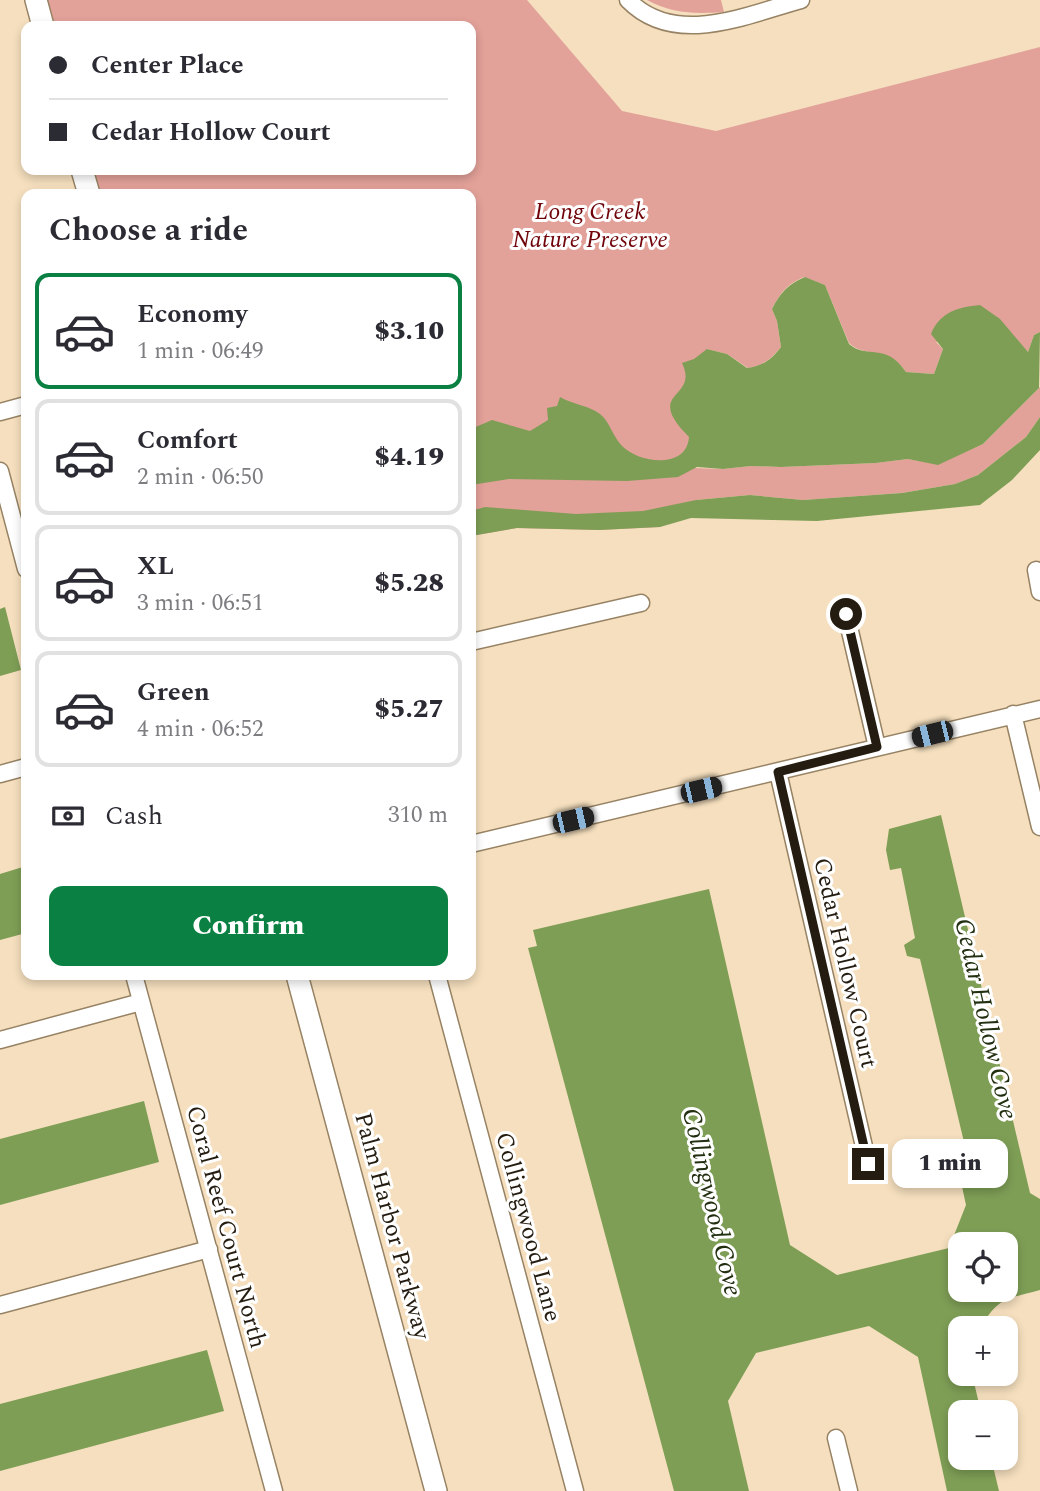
<!DOCTYPE html>
<meta charset="utf-8">
<style>
:root{--surface:#fff;--page:#f2f2f3;--text:#2b2b33;--muted:#7c7c81;--line:#e1e1e2;--accent:#0b8043}
body{margin:0;font-family:Spectral,serif;background:var(--page);color:var(--text);height:100vh;display:flex;flex-direction:column;font-size:26px;white-space:nowrap}
*{box-sizing:border-box;margin:0}
p{font-size:23px;color:var(--muted)}
.icon{flex:none;width:38px;height:38px;fill:none;stroke:currentColor;stroke-width:2;stroke-linecap:round;stroke-linejoin:round}
.map{position:relative;flex:1;overflow:hidden}
.panel{position:absolute;left:21px;top:189px;width:455px;height:791px;display:flex;flex-direction:column;background:var(--surface);border-radius:14px;box-shadow:0 4px 10px #0003}
.panel>*{flex:none}
.top-card{position:absolute;left:21px;top:21px;width:455px;height:154px;border-radius:14px;box-shadow:0 4px 10px #0003;display:grid;align-content:center;height:154px;padding:0 28px;background:var(--surface)}
.fabs{position:absolute;left:948px;top:1232px;display:grid;gap:14px}
.fabs a{display:grid;place-items:center;width:70px;height:70px;border-radius:14px;background:var(--surface);box-shadow:0 4px 10px #0003;font-size:35px}
.end{position:absolute;width:32px;height:32px;margin:-16px;border:9px solid #241c10;background:#fff;box-shadow:0 0 0 4px #fff}
.from{border-radius:50%}
.bubble{position:absolute;height:49px;border-radius:14px;background:var(--surface);box-shadow:0 4px 10px #0003;font-size:23px;font-weight:800;line-height:49px;text-align:center}
.car{position:absolute;width:21px;height:42px;margin:-21px -10px;border-radius:9px;box-shadow:0 0 5px 2px #0007;background:linear-gradient(#222 24%,#8ab4d8 0 40%,#222 0 76%,#8ab4d8 0 86%,#222 0)}
.top-card b{display:flex;align-items:center;gap:24px;height:66px;font-size:26px}
.top-card b+b{border-top:2px solid var(--line)}
.top-card i{width:18px;height:18px;background:var(--text)}
ul{padding:0;list-style:none}
li{display:flex;align-items:center;gap:21px;height:116px;margin:0 14px 10px;padding:0 14px;border:4px solid var(--line);border-radius:14px}
li div{flex:1}
li b{display:block;font-size:26px}
li em{font-style:normal;font-weight:800}
li.active{border-color:var(--accent)}
li>.icon{width:63px;height:63px;stroke-width:1.5}
h2{padding:0 28px;font-size:32px;line-height:84px}
.pay{display:flex;align-items:center;gap:18px;height:77px;padding:0 28px;font-size:26px}
.pay p{margin-inline-start:auto}
.button{display:flex;gap:14px;margin-top:auto;padding:14px 28px}
.button a{flex:1;height:80px;border-radius:14px;background:var(--accent);color:#fff;font-size:28px;font-weight:800;line-height:80px;text-align:center}
.map>svg:first-child{display:block}
.green{fill:#e2a199}
.water{fill:#7e9e55;fill-rule:evenodd}
.lines{fill:none;stroke-linecap:round;stroke-linejoin:round}
.minor-casing{stroke:#978364;stroke-width:19}
.tertiary-casing{stroke:#978364;stroke-width:24}
.minor{stroke:#fff;stroke-width:16}
.tertiary{stroke:#fff;stroke-width:21}
.route{stroke:#241c10;stroke-width:9}
.labels{text-anchor:middle;dominant-baseline:central;stroke-width:6;stroke-linejoin:round;paint-order:stroke}
.park-label{font-size:24px;font-style:italic;fill:#6f0309;stroke:#fff}
.street-label{font-size:24px;fill:#241c10;stroke:#fff}
.water-label{font-size:26px;font-style:italic;fill:#222f10;stroke:#fff}
</style>
<div class="map">
<svg width="1040" height="1491" viewBox="0 0 1040 1491">
<rect width="100%" height="100%" fill="#f5dfbe"/>
<!-- green -->
<path class="green" d="M 47,0 L 527,0 L 622,111 L 716,131 L 1040,47 L 1040,332 L 1034,335 L 1028,352 L 1015,338 L 936,342 L 943,349 L 934,374 L 906,372 C 889,346 864,358 849,343 L 825,285 L 804,277 C 787,284 780,293 772,309 L 777,321 L 781,347 C 771,359 763,366 748,368 L 727,354 L 707,349 L 695,468 L 723,469 L 751,466 L 781,467 L 876,463 L 908,459 L 938,464 L 983,444 L 1040,387 L 1040,417 L 1026,437 L 978,475 L 955,484 L 902,493 L 803,500 L 750,495 L 696,500 L 660,527 L 599,530 L 517,528 L 471,536 L 471,194 L 99,194 L 93,170 L 471,170 L 471,26 L 54,26 Z
M 647,0 L 721,0 L 724,12 C 695,14 673,14 647,0 Z"/>
<!-- water -->
<path class="water" d="M 805,277 L 825,285 L 849,344 C 867,360 885,341 906,372 L 934,374 L 943,349 L 931,334 C 940,312 958,307 980,305 L 1000,319 L 1028,352 L 1034,335 L 1040,332 L 1039,388 L 983,444 L 938,465 L 908,459 L 876,463 L 781,467 L 751,466 L 723,469 L 697,467 L 678,477 L 627,481 L 509,479 L 471,485 L 471,429 L 492,420 L 530,431 L 548,420 L 547,408 L 557,406 L 560,397 C 574,405 588,405 600,414 C 610,422 613,437 622,446 C 640,464 687,469 689,437 C 642,390 700,400 682,363 L 694,359 L 707,349 L 727,354 L 747,368 C 763,366 772,359 781,347 L 777,321 L 772,309 C 780,293 788,284 805,277 Z
M 1040,417 L 1040,450 L 1012,480 L 980,505 L 817,521 L 691,518 L 660,527 L 599,530 L 517,528 L 471,536 L 471,511 L 485,507 L 576,514 L 643,511 L 696,500 L 750,495 L 803,500 L 902,493 L 955,484 L 978,475 L 1026,437 Z
M 5,607 L 21,670 L 0,676 L 0,609 Z
M 941,815 L 1030,1193 L 1040,1199 L 1040,1290 C 1005,1300 1000,1296 980,1328 L 961,1328 L 961,1374 L 972,1374 L 981,1412 L 961,1412 L 961,1458 L 991,1458 L 999,1491 L 947,1491 L 918,1357 L 869,1326 L 756,1353 L 728,1401 L 749,1491 L 674,1491 L 528,948 L 537,946 L 533,930 L 709,889 L 790,1245 L 837,1275 L 949,1248 L 966,1205 L 953,1145 L 964,1142 L 920,959 L 907,956 L 904,945 L 915,938 L 901,868 L 890,870 L 886,850 L 889,829 ZM 961,1244 L 1006,1244 L 1006,1290 L 961,1290 Z
M 26,866 L 26,933 L 0,940 L 0,874 Z
M 144,1101 L 159,1162 L 0,1205 L 0,1139 Z
M 207,1350 L 224,1411 L 0,1471 L 0,1404 Z"/>
<g class="lines">
<defs>
<path id="minor" d="M 628,0 C 675,48 746,15 801,0
M 0,412 L 26,405
M 0,471 L 26,569
M 1036,570 L 1040,592
M 846,614 L 877,747
M 471,642 L 641,603
M 1013,714 L 1040,827
M 778,772 L 868,1164
M 0,774 L 26,767
M 471,844 L 1040,709
M 134,975 L 274,1491
M 437,975 L 575,1491
M 0,1040 L 141,1002
M 0,1305 L 209,1249
M 836,1438 L 849,1491"/>
<path id="tertiary" d="M 36,0 L 43,26
M 82,170 L 89,194
M 297,975 L 436,1491"/>
</defs>
<!-- minor casing -->
<use href="#minor" class="minor-casing"/>
<!-- tertiary casing -->
<use href="#tertiary" class="tertiary-casing"/>
<!-- minor -->
<use href="#minor" class="minor"/>
<!-- tertiary -->
<use href="#tertiary" class="tertiary"/>
</g>
<g class="lines">
<!-- route -->
<path class="route" d="M 846,614 L 877,747 L 778,772 L 868,1164"/>
</g>
<g class="labels">
<!-- park labels -->
<g class="park-label">
<text x="590" y="212">Long Creek<tspan x="590" dy="28">Nature Preserve</tspan></text>
</g>
<!-- street labels -->
<g class="street-label">
<text transform="translate(845 963) rotate(77)">Cedar Hollow Court</text>
<text transform="translate(392 1226) rotate(75)">Palm Harbor Parkway</text>
<text transform="translate(226 1227) rotate(75)">Coral Reef Court North</text>
<text transform="translate(528 1227) rotate(75)">Collingwood Lane</text>
</g>
<!-- water labels -->
<g class="water-label">
<text transform="translate(986 1019) rotate(77)">Cedar Hollow Cove</text>
<text transform="translate(712 1202) rotate(77)">Collingwood Cove</text>
</g>
</g>
</svg>
<div class="fabs">
<a><svg class="icon" aria-label="locate" viewBox="0 0 24 24"><circle cx="12" cy="12" r="6"/><path d="M12 2v4M12 18v4M2 12h4M18 12h4"/></svg></a>
<a>+</a>
<a>−</a>
</div>
<i class="end from" style="left:846px;top:614px"></i>
<i class="end" style="left:868px;top:1164px"></i>
<div class="bubble" style="left:892px;top:1139px;width:116px">1 min</div>
<i class="car" style="left:932px;top:734px;rotate:256deg"></i>
<i class="car" style="left:701px;top:790px;rotate:77deg"></i>
<i class="car" style="left:573px;top:820px;rotate:77deg"></i>
<div class="top-card">
<b><i class="from"></i>Center Place</b>
<b><i></i>Cedar Hollow Court</b>
</div>
<section class="panel">
<h2>Choose a ride</h2>
<ul>
<li class="active"><svg class="icon" aria-label="car" viewBox="0 0 24 24"><path d="M5 17H2v-5l4-1 3-4h7l3 4 3 1v5h-3M9 17h6M6 11h13"/><circle cx="7" cy="17" r="2"/><circle cx="17" cy="17" r="2"/></svg><div><b>Economy</b><p>1 min · 06:49</p></div><em>$3.10</em></li>
<li><svg class="icon" aria-label="car" viewBox="0 0 24 24"><path d="M5 17H2v-5l4-1 3-4h7l3 4 3 1v5h-3M9 17h6M6 11h13"/><circle cx="7" cy="17" r="2"/><circle cx="17" cy="17" r="2"/></svg><div><b>Comfort</b><p>2 min · 06:50</p></div><em>$4.19</em></li>
<li><svg class="icon" aria-label="car" viewBox="0 0 24 24"><path d="M5 17H2v-5l4-1 3-4h7l3 4 3 1v5h-3M9 17h6M6 11h13"/><circle cx="7" cy="17" r="2"/><circle cx="17" cy="17" r="2"/></svg><div><b>XL</b><p>3 min · 06:51</p></div><em>$5.28</em></li>
<li><svg class="icon" aria-label="car" viewBox="0 0 24 24"><path d="M5 17H2v-5l4-1 3-4h7l3 4 3 1v5h-3M9 17h6M6 11h13"/><circle cx="7" cy="17" r="2"/><circle cx="17" cy="17" r="2"/></svg><div><b>Green</b><p>4 min · 06:52</p></div><em>$5.27</em></li>
</ul>
<div class="pay"><svg class="icon" aria-label="cash" viewBox="0 0 24 24"><path d="M3 7h18v10H3z"/><circle cx="12" cy="12" r="2"/></svg>Cash<p>310 m</p></div>
<div class="button"><a>Confirm</a></div>
</section>
</div>
